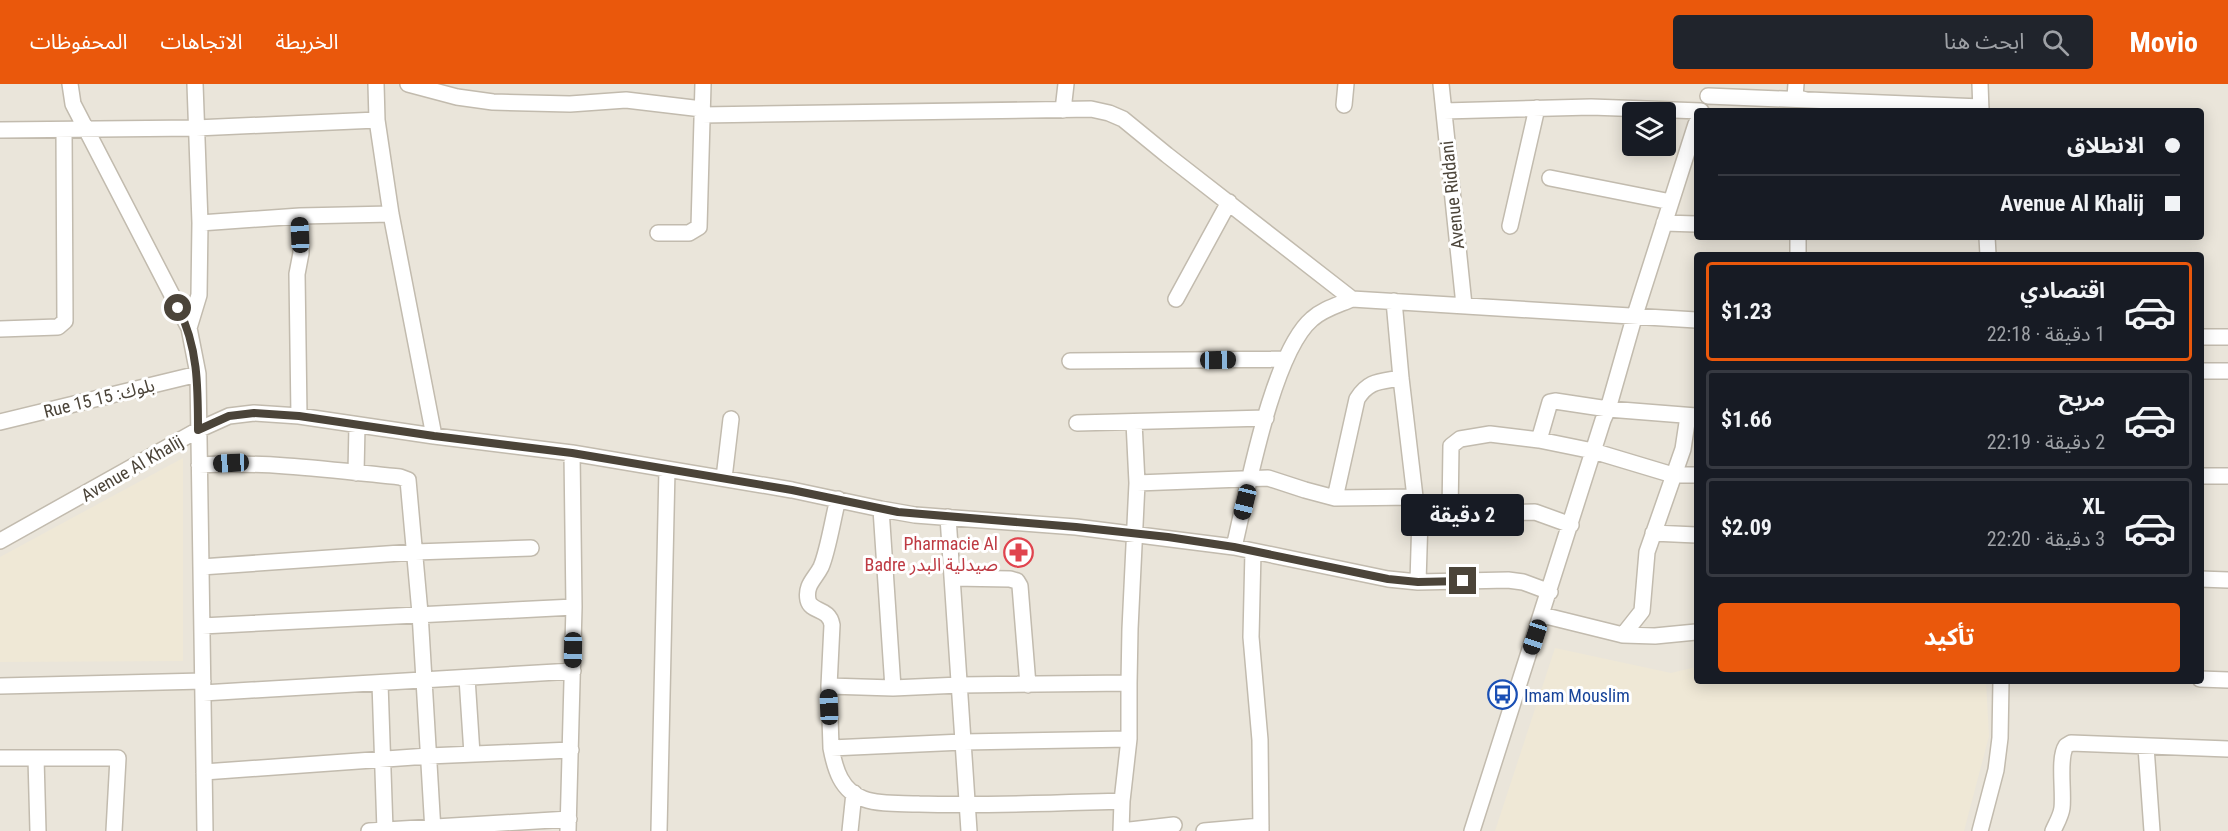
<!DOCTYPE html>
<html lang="ar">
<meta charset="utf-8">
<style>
:root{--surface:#171b24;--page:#20242c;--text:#f1f3f6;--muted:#9ea1a6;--line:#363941;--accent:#ea580c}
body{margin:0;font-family:"Roboto Condensed","Noto Sans Arabic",sans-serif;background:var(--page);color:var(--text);direction:rtl;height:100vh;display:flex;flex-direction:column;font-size:22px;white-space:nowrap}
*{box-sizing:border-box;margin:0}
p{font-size:20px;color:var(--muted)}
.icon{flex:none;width:33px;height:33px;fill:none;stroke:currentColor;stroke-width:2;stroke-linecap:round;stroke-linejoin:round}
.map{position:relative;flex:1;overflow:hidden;direction:ltr}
.sheet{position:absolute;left:1694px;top:168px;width:510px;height:432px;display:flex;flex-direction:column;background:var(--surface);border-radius:6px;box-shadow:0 3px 15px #0003;direction:rtl}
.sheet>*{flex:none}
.top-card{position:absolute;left:1694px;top:24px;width:510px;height:132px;border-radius:6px;box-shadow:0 3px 15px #0003;direction:rtl;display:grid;align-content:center;height:132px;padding:0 24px;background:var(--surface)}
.buttons{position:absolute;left:1622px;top:18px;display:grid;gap:12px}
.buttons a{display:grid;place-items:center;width:54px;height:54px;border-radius:6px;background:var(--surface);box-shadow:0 3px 15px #0003;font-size:30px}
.end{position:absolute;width:27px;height:27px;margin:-14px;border:8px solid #4b4439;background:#fff;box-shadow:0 0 0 3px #fff}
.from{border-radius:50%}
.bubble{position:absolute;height:42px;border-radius:6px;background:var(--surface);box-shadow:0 3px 15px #0003;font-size:20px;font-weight:700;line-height:42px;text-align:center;direction:rtl}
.car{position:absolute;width:18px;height:36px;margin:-18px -9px;border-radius:8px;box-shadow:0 0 4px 2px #0007;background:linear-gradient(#222 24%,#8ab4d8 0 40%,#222 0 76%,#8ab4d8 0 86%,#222 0)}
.top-card b{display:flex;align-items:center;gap:21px;height:57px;font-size:22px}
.top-card b+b{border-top:2px solid var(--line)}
.top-card i{width:15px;height:15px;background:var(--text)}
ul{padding:10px 0 0;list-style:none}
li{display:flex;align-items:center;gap:18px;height:99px;margin:0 12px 9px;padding:0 12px;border:3px solid var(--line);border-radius:6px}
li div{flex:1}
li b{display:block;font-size:22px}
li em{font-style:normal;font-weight:700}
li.active{border-color:var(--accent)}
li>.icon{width:54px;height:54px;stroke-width:1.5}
.button{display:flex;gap:12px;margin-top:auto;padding:12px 24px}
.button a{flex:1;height:69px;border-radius:6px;background:var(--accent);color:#fff;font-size:24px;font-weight:700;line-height:69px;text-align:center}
header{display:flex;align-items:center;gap:36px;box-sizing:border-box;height:84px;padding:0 30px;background:var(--accent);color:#fff}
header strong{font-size:28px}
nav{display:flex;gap:33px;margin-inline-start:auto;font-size:21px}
.search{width:420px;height:54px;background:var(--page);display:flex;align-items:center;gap:15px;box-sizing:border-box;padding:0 21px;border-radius:6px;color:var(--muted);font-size:22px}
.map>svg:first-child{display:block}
.residential{fill:#eae5da;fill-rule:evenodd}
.education{fill:#efe8d6}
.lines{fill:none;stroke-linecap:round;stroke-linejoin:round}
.minor-casing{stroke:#c2bbae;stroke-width:18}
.minor{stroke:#fff;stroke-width:15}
.route{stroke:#4b4439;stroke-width:8}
.labels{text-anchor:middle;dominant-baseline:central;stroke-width:6;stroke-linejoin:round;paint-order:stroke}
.street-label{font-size:18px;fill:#4b4439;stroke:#fff}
.health-label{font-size:18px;fill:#be3a42;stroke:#fff;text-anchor:end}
.transit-label{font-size:18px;fill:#164399;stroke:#fff;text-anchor:start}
</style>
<header>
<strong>Movio</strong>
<div class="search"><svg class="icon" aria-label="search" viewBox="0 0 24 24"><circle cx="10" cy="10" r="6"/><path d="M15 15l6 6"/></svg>ابحث هنا</div>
<nav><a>الخريطة</a><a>الاتجاهات</a><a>المحفوظات</a></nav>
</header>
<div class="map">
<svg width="2228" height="747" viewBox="0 0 2228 747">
<rect width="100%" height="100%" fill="#f6f3ec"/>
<!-- residential -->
<path class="residential" d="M 0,0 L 2228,0 L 2228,747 L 0,747 ZM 1696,27 L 2200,27 L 2200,153 L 1696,153 ZM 1632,28 L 1665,28 L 1665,62 L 1632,62 ZM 1696,171 L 2200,171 L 2200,597 L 1696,597 Z"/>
<!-- education -->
<path class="education" d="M 183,374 L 183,577 L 0,578 L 0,473 Z
M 1555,564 L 1671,589 L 1696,583 L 1696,597 L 1986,597 L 1989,652 L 1964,747 L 1495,747 Z"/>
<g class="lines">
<defs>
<path id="minor" d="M 70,0 L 73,20 L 189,244 L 198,290 L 205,747
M 376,0 L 377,36 L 391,130 L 434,352
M 408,0 L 457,13 L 493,18 L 570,20 L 626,16 L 702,25
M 1441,0 L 1464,221
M 1796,0 L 1795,13 L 1806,16
M 1980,0 L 1981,27
M 1708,12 L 1981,23
M 1344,21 L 1346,0
M 1063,26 L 1066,0
M 1444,27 L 1591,23 L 1701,27
M 702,31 L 1091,25 L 1109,29 L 1123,35 L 1167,71 L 1352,215
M 0,46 L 196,44 L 377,36
M 1550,94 L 1671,118
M 200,139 L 300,132 L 391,130
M 1664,139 L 1696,140
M 1510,142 L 1537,24
M 658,149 L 689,149 L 699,143 L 703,0
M 1987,153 L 1988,171
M 1798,171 L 1798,153
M 1176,215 L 1229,118
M 1394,217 L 1401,294 L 1415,413 L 1420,433 L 1418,498
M 189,244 L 199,211 L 200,139 L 195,0
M 0,245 L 58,243 L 65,237 L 64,46
M 2200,253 L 2228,253
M 1070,277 L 1286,275
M 2200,287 L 2228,287
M 299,332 L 297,190 L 301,169 L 300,132
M 0,338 L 198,290
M 1077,339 L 1266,334
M 1539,356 L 1550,318 L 1555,317 L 1608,325 L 1696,332
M 199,381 C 266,377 333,386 400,393 L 408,396 L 420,529 L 433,747
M 356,389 L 357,341
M 2200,392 L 2228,392
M 724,394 L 731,335
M 1137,399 L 1268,394 L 1305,406 L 1335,414 L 1415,413
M 1335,414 L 1357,315 C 1369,296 1380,298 1401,294
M 838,415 C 833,434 828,467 821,483 C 815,495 805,501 808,516 C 811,529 829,523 832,541 L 829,602 L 893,604 L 960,601 L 1129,599 L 1130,545 L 1137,399 L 1134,338
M 881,425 L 893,604
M 1450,430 L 1535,428 L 1571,441
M 948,433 L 969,747
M 1420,433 L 1450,430 L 1451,362 L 1460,355 L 1490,350 L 1539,356 L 1593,367 L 1673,391 L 1696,391
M 1653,449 L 1696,451
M 0,457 L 198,346 L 229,332 L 254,329 L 299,332 L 434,352 L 572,369 L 792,406 L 881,425 L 915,431 L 1076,443 L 1234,463 L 1388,495 L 1418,498 L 1508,496 L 1523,498 L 1550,508
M 1234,463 C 1247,409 1272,269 1312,235 C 1323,225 1338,221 1352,215 L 1696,236
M 1253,467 L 1251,553 L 1260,656 L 1261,747
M 201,483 L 415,468 L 531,464
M 953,494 L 1010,495 L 1017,497 L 1020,502 L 1028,601
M 2200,495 L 2228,496
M 1542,531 L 1623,551 L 1655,552 L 1696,548
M 202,542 L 574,523
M 1623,551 L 1642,527 L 1647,468 L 1683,365 L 1688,332
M 467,594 L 472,670
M 2200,595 L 2228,596
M 380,599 L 385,746
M 0,602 L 203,597
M 829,602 L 831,664 L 963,658 L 1129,655 L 1122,717 C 1055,719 987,722 919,720 C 902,719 881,721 864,715 C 841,707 835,685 831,664
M 203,609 L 573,587
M 1129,655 L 1129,599
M 2146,663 L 2152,747
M 0,674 L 118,674 L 114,747
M 36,674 L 38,747
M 204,688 L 428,672 L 571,666
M 369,747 L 569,735
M 568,747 L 574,523 L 572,369
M 659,747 L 667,385
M 850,747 L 854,709
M 1121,747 L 1174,741
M 1121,747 L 1122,717
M 1204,747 L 1261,742
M 1472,747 L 1603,336 L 1608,325 L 1634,234 L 1696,40
M 1980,747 L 1996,686 L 2000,654 L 2001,597
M 2053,747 C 2056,740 2061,732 2062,724 C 2064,707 2058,674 2066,662 L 2071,659 L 2228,665"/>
</defs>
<!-- minor casing -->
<use href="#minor" class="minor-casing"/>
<!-- minor -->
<use href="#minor" class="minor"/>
</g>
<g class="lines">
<!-- route -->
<path class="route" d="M 178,224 C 198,262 198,303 198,346 L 229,332 L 254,329 L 299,332 L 434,352 L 572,369 L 792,406 L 898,428 L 1076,443 L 1168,453 L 1234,463 L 1388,495 L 1418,498 L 1463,497"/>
</g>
<!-- icons -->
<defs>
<symbol id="pharmacy-ring" viewBox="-11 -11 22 22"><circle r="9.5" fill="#fff" stroke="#e0444e" stroke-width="1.5"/><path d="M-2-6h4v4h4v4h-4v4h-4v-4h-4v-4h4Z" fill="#e0444e"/></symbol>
<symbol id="bus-ring" viewBox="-11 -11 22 22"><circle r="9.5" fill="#fff" stroke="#1a4fb4" stroke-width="1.5"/><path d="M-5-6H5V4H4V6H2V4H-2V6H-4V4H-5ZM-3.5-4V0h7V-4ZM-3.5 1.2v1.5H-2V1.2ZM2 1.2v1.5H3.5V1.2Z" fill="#1a4fb4"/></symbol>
</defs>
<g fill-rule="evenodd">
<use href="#pharmacy-ring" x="1002" y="452" width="33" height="33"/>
<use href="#bus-ring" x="1486" y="594" width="33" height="33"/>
</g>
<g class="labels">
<!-- street labels -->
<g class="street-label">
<text transform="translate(1452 111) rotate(-96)">Avenue Riddani</text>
<text transform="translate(99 314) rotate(-14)">Rue 15 بلوك: 15</text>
<text transform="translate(132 384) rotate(-30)">Avenue Al Khalij</text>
</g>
<!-- health labels -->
<g class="health-label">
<text x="998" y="459">Pharmacie Al<tspan x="998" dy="21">Badre صيدلية البدر</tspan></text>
</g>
<!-- transit labels -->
<g class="transit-label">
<text x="1524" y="611">Imam Mouslim</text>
</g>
</g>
</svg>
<div class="buttons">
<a><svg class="icon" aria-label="layers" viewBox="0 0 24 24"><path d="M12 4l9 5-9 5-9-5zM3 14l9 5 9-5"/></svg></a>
</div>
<i class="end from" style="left:178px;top:224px"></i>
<i class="end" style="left:1463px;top:497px"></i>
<div class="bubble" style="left:1401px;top:410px;width:123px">2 دقيقة</div>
<i class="car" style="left:300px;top:151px;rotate:358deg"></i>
<i class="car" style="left:1218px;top:276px;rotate:89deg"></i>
<i class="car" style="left:231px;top:379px;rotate:267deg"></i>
<i class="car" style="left:1245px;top:418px;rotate:194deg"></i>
<i class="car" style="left:1535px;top:553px;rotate:198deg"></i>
<i class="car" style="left:573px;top:566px;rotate:181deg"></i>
<i class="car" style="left:829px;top:623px;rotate:358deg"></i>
<div class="top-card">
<b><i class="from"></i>الانطلاق</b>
<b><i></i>Avenue Al Khalij</b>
</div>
<section class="sheet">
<ul>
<li class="active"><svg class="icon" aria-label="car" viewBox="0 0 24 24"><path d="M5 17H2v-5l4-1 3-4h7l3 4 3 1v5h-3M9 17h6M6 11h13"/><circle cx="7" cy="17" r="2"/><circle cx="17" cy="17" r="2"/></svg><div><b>اقتصادي</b><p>1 دقيقة · 22:18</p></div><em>$1.23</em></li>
<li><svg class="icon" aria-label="car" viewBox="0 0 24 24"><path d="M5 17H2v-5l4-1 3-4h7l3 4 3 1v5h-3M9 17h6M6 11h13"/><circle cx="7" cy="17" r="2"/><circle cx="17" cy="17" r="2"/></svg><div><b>مريح</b><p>2 دقيقة · 22:19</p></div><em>$1.66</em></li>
<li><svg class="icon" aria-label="car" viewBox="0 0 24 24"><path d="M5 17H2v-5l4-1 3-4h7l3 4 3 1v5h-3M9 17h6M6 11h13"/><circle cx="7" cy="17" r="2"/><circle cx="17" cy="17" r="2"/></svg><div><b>XL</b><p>3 دقيقة · 22:20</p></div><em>$2.09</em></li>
</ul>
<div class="button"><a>تأكيد</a></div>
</section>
</div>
